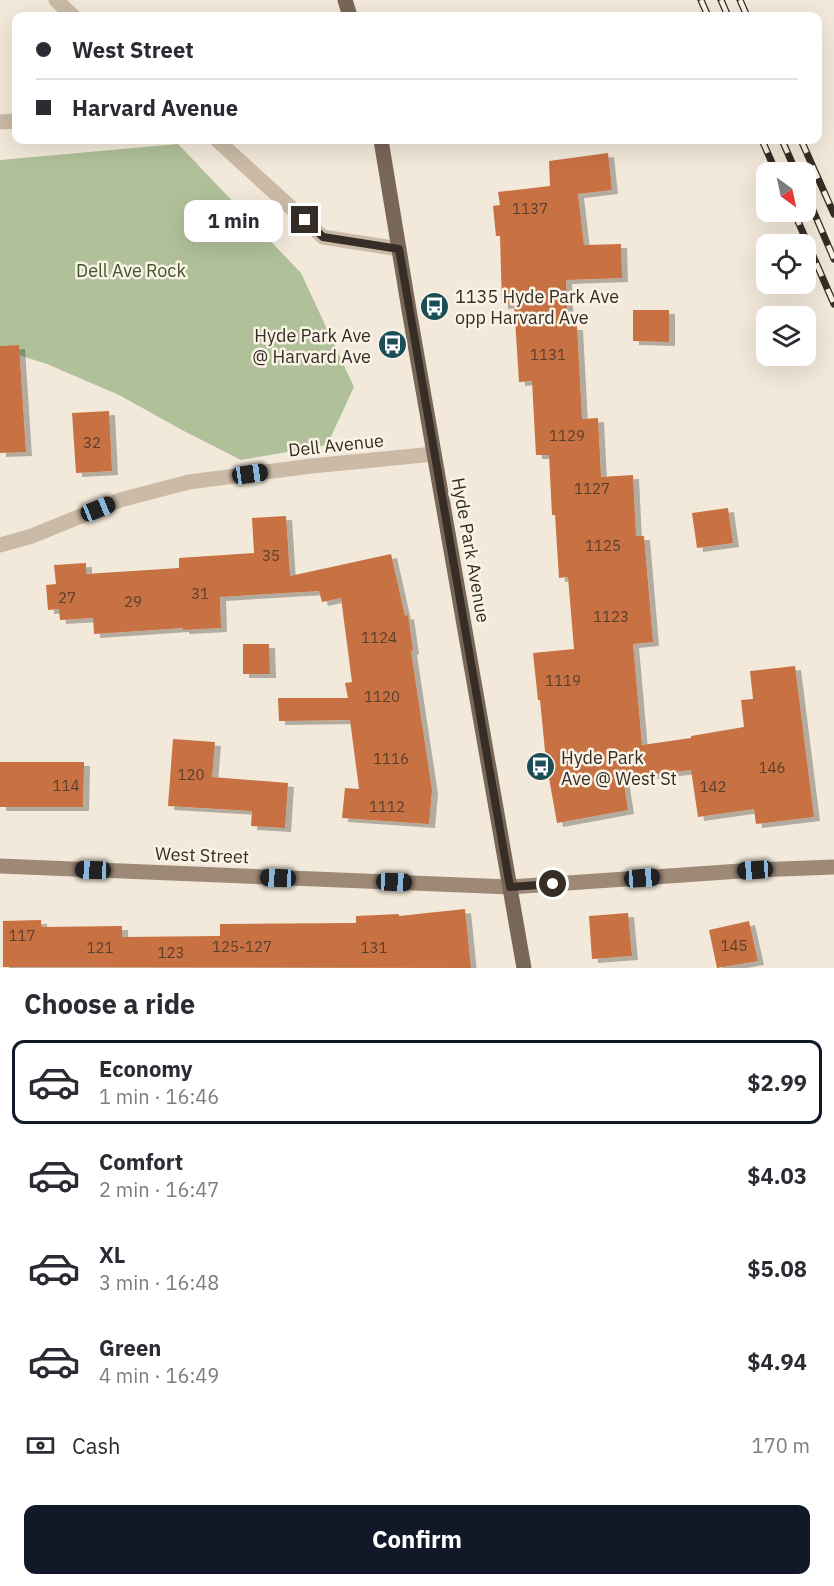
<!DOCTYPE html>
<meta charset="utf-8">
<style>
:root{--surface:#fff;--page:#f2f2f3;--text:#2b2b33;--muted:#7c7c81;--line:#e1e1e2;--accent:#111827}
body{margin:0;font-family:"IBM Plex Sans",sans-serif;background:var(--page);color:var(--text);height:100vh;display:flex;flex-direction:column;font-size:22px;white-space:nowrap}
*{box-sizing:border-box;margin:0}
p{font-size:20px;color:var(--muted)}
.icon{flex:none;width:33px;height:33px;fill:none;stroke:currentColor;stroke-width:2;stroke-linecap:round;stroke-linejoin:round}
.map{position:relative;height:968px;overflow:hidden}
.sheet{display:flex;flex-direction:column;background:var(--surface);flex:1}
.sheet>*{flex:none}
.banner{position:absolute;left:12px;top:12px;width:810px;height:132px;border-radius:12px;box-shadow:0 6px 24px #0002;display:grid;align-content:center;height:132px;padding:0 24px;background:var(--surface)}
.needle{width:39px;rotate:147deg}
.fabs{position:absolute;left:756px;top:162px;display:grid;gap:12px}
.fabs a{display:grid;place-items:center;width:60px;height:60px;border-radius:12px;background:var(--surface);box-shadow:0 6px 24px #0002;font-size:30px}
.end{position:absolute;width:27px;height:27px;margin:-14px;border:8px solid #362d27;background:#fff;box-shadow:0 0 0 3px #fff}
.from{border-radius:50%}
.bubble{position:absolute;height:42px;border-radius:12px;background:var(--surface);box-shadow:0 6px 24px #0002;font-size:20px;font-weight:700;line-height:42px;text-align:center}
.car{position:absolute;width:18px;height:36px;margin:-18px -9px;border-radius:8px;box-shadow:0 0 4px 2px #0007;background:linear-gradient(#222 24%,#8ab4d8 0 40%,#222 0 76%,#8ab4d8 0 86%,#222 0)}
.banner b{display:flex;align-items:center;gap:21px;height:57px;font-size:22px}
.banner b+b{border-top:2px solid var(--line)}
.banner i{width:15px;height:15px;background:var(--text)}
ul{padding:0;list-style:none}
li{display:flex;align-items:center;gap:18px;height:84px;margin:0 12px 9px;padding:0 12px;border:3px solid transparent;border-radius:12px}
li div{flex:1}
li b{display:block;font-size:22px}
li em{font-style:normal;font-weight:700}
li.active{border-color:var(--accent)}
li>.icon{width:54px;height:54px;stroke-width:1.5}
h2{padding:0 24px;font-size:27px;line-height:72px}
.pay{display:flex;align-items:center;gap:15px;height:66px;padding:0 24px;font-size:22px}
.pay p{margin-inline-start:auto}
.button{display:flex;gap:12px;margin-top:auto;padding:12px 24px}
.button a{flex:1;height:69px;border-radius:12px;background:var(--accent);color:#fff;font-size:24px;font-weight:700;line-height:69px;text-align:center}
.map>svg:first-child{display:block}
.green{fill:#b0c19a}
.building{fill:#c87142;filter:url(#shadow)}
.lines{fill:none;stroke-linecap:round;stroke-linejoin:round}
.street{stroke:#cabaa6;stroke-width:15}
.secondary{stroke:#9e8977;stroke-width:15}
.primary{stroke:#786658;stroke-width:15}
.rail-casing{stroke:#362d27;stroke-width:7}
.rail{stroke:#faf3e6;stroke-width:4.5;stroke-dasharray:14;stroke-linecap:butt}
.route{stroke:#362d27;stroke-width:8}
.labels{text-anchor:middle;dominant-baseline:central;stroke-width:5;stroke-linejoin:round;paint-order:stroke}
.number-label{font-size:15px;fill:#5a3e2e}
.park-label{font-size:18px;fill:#40552a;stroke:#faf3e6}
.poi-label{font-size:18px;fill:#362d27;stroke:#faf3e6;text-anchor:start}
.street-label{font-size:18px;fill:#362d27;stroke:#faf3e6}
</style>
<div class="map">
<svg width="834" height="968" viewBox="0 0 834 968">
<defs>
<filter id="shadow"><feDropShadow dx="6" dy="4" stdDeviation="0" flood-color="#0004"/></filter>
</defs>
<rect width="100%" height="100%" fill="#f2e9da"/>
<!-- green -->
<path class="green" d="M 178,144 L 301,273 L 354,387 L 327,445 L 241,460 L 182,430 L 119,395 L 47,364 L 0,349 L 0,160 Z"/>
<!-- building -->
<path class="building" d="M 608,153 L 612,190 L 578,194 L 584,245 L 621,244 L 622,278 L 566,280 L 568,326 L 577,326 L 582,419 L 598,418 L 601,477 L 633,475 L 636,536 L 644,536 L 653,642 L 633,644 L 642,745 L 691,738 L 691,736 L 744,727 L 741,700 L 753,699 L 750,671 L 795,666 L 814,817 L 756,824 L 754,809 L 698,817 L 691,770 L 623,778 L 628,810 L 557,823 L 546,761 L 540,700 L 538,700 L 533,653 L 574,649 L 568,577 L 559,578 L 555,515 L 552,515 L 549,455 L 536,455 L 532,381 L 519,382 L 514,304 L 502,305 L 500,236 L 496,236 L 493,206 L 500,205 L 498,192 L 550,186 L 549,161 Z
M 633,310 L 669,310 L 669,342 L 633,341 Z
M 19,345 L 26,452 L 0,453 L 0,346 Z
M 109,411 L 112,471 L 76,473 L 72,413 Z
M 728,508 L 733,543 L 697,548 L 692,513 Z
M 286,516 L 290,576 L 391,554 L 405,616 L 408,615 L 413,650 L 411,651 L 432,790 L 429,824 L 342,818 L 345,788 L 359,789 L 350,720 L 279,721 L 278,698 L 348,698 L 345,683 L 352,682 L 341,598 L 322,602 L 319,591 L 220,597 L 221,628 L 183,630 L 183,628 L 94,634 L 93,618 L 60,620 L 59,609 L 48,610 L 46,585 L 56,584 L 54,565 L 86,563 L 86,574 L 179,568 L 179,558 L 254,553 L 252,518 Z
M 243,644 L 269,644 L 270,674 L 243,674 Z
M 173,739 L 215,742 L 212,777 L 288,783 L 285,828 L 251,826 L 252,811 L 168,806 Z
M 0,762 L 84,762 L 83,807 L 0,807 Z
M 465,909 L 471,968 L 3,967 L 3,921 L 41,920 L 41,927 L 122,926 L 122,937 L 220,936 L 220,924 L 356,923 L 356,916 L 399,914 L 399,916 Z
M 628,913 L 632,956 L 592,959 L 589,916 Z
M 749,921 L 758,961 L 717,968 L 709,930 Z"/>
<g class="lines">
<!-- street -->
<path class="street" d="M 56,0 L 73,16
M 0,122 L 16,121
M 217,140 L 323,237 L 399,249
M 0,545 L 32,536 L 120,500 L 189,482 L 312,466 L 434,454"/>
<!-- secondary -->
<path class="secondary" d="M 0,866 L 510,887 L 755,870 L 834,867"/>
<!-- primary -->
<path class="primary" d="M 345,0 L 350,16
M 381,140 L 409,310 L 524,968"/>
<defs>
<path id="rail" d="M 701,0 L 708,16
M 721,0 L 728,16
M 740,0 L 747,16
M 762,140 L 776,172
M 782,140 L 796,172
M 801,140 L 834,214
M 806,194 L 834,259
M 794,212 L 834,304"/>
</defs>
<!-- rail casing -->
<use href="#rail" class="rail-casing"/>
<!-- rail -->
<use href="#rail" class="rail"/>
</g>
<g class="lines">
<!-- route -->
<path class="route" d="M 305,220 L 323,237 L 399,249 L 510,887 L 553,884"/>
</g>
<!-- icons -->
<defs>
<symbol id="bus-disc" viewBox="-11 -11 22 22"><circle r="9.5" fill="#1c4e58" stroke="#faf3e6"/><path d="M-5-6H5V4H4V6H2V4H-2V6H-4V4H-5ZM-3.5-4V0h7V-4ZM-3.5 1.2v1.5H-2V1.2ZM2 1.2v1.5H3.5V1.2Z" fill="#fff"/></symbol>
</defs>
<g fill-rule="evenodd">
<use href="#bus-disc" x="418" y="290" width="33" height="33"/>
<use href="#bus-disc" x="376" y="328" width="33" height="33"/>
<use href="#bus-disc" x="524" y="750" width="33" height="33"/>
</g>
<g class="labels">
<!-- number labels -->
<g class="number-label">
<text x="530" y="208">1137</text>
<text x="548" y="354">1131</text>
<text x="567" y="435">1129</text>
<text x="92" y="442">32</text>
<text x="592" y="488">1127</text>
<text x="603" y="545">1125</text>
<text x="271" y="555">35</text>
<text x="200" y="593">31</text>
<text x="67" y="597">27</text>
<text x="133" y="601">29</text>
<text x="611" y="616">1123</text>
<text x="379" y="637">1124</text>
<text x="563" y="680">1119</text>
<text x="382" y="696">1120</text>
<text x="391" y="758">1116</text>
<text x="772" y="767">146</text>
<text x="191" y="774">120</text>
<text x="66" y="785">114</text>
<text x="713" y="786">142</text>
<text x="387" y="806">1112</text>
<text x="22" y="935">117</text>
<text x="734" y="945">145</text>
<text x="242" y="946">125-127</text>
<text x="100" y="947">121</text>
<text x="374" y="947">131</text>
<text x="171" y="952">123</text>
</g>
<!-- park labels -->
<g class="park-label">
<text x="131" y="270">Dell Ave Rock</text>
</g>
<!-- poi labels -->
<g class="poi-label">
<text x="455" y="296">1135 Hyde Park Ave<tspan x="455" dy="21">opp Harvard Ave</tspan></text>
<text x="371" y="335" text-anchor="end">Hyde Park Ave<tspan x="371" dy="21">@ Harvard Ave</tspan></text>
<text x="561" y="757">Hyde Park<tspan x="561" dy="21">Ave @ West St</tspan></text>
</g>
<!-- street labels -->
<g class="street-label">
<text transform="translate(336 445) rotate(-6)">Dell Avenue</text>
<text transform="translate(471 550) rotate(80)">Hyde Park Avenue</text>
<text transform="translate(202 855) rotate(2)">West Street</text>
</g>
</g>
</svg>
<div class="fabs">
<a><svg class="needle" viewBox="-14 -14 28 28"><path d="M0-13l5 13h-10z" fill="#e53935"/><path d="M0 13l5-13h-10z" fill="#7c7c81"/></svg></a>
<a><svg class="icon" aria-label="locate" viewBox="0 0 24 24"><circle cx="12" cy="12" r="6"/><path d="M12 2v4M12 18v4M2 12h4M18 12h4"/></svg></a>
<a><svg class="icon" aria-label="layers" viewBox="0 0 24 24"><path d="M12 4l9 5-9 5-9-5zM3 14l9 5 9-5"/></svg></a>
</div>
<i class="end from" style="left:553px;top:884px"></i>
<i class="end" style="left:305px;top:220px"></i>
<div class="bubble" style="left:184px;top:200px;width:99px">1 min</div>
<i class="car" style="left:250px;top:474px;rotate:82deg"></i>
<i class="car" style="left:98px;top:509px;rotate:68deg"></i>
<i class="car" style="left:93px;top:870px;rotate:272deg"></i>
<i class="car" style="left:755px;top:870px;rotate:266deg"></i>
<i class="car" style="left:278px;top:878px;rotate:272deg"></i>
<i class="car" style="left:642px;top:878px;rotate:86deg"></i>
<i class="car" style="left:394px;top:882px;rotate:92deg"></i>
<div class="banner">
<b><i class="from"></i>West Street</b>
<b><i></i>Harvard Avenue</b>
</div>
</div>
<section class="sheet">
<h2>Choose a ride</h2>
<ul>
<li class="active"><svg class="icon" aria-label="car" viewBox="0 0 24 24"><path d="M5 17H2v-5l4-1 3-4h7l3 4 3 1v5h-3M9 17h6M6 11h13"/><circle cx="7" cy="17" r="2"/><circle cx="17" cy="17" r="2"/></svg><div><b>Economy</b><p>1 min · 16:46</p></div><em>$2.99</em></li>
<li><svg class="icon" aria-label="car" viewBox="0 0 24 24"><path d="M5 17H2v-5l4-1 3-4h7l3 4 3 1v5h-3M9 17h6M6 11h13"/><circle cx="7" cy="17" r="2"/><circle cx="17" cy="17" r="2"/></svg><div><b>Comfort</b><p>2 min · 16:47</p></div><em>$4.03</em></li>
<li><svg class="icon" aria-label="car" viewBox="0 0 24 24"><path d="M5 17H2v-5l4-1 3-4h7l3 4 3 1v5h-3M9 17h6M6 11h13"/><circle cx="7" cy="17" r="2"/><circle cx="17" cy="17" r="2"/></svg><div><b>XL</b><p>3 min · 16:48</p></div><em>$5.08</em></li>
<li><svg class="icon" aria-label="car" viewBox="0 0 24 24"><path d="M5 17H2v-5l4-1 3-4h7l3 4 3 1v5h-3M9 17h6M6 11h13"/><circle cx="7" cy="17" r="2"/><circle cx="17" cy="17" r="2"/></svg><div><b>Green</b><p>4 min · 16:49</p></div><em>$4.94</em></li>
</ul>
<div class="pay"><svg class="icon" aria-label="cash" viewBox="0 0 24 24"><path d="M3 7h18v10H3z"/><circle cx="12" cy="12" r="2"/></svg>Cash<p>170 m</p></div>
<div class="button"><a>Confirm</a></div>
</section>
